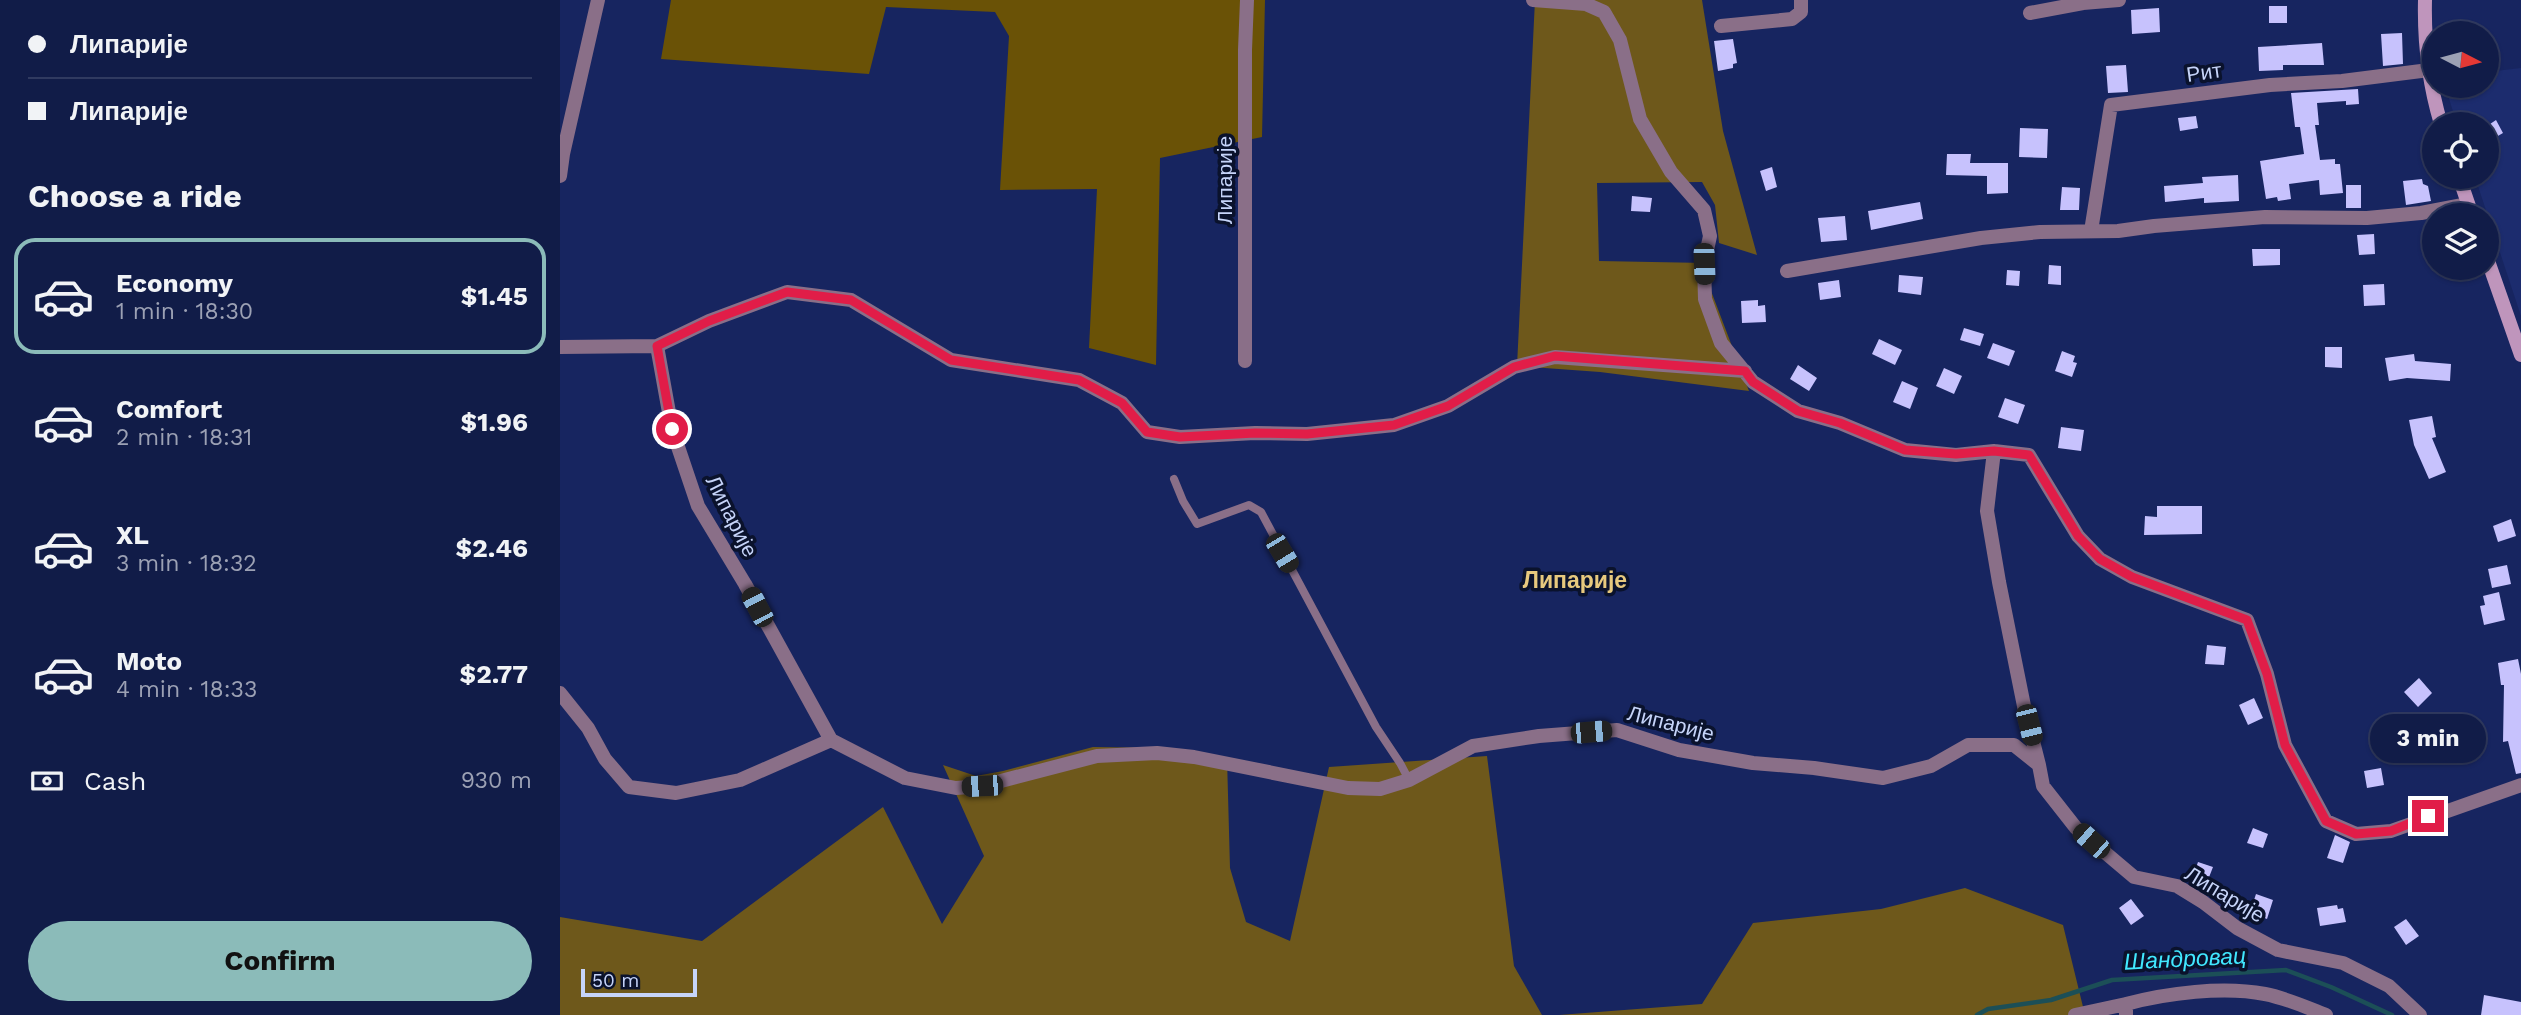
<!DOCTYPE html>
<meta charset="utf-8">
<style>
:root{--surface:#111c48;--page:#1a254f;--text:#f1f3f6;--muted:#9ca1b4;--line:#303a60;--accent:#8bbbb9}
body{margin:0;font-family:"Work Sans",sans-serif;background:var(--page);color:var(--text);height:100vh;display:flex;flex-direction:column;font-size:26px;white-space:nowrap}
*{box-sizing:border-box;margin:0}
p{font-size:23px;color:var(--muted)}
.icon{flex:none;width:38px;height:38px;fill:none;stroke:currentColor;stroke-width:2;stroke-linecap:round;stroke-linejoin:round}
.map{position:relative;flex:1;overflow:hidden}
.drawer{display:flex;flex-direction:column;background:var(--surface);width:560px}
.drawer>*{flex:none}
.top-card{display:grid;align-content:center;height:154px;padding:0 28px;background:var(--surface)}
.needle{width:46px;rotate:96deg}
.tools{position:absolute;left:1862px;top:21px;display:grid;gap:14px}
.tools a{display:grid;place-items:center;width:77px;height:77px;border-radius:50%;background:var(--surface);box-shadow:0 2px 5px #0004,0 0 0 2px var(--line);font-size:35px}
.scale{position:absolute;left:21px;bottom:18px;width:116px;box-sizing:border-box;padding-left:7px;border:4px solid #c6d4f9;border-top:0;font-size:19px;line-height:24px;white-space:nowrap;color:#c6d4f9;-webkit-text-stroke:5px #0a122c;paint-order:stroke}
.end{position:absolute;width:32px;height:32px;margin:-16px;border:9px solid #e11d48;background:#fff;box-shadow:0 0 0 4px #fff}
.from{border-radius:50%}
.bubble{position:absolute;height:49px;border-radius:24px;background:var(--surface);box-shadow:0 2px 5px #0004,0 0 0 2px var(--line);font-size:23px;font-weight:700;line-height:49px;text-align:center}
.car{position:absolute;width:21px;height:42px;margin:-21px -10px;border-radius:9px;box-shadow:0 0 5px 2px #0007;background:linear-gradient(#222 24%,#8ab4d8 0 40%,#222 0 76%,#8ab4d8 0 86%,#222 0)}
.top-card b{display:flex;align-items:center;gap:24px;height:66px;font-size:26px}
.top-card b+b{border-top:2px solid var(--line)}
.top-card i{width:18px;height:18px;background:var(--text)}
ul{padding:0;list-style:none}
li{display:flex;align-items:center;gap:21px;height:116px;margin:0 14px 10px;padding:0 14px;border:4px solid transparent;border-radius:21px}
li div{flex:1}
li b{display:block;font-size:26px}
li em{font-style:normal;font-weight:700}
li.on{border-color:var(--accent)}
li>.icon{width:63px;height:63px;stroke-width:1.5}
h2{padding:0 28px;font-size:32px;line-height:84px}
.pay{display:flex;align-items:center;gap:18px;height:77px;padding:0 28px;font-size:26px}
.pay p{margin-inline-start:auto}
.action{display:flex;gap:14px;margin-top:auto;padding:14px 28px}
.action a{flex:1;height:80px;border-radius:42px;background:var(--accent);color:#111;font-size:28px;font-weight:700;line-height:80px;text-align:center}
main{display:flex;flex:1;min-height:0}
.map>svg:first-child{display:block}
.built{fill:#1c2c6e}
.green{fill:#6a5206}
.forest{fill:#6e581b}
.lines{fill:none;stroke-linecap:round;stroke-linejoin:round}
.stream{stroke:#1c4f57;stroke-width:4.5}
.building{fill:#c7c2fd}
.service{stroke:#8a6f88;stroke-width:8}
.minor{stroke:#8a6f88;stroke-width:14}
.secondary{stroke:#bf95bc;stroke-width:14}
.route{stroke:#e11d48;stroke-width:9}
.labels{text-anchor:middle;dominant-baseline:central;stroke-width:7;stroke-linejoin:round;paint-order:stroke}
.street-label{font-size:21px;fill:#c6d4f9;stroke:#0a122c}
.neighbourhood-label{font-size:23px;font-weight:bold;fill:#e7c97e;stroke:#0a122c}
.water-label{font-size:23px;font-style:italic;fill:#41e8ff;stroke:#0a122c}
</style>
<main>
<section class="drawer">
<div class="top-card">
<b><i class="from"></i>Липарије</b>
<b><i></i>Липарије</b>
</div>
<h2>Choose a ride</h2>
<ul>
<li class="on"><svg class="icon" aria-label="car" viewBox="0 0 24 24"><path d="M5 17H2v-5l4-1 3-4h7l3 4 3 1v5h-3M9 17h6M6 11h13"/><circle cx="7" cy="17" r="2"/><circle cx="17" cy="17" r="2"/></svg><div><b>Economy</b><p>1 min · 18:30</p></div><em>$1.45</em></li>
<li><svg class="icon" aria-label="car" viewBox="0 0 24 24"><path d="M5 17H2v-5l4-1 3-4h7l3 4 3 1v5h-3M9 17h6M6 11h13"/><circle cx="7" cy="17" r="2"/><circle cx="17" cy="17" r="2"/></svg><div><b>Comfort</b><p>2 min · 18:31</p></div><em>$1.96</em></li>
<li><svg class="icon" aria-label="car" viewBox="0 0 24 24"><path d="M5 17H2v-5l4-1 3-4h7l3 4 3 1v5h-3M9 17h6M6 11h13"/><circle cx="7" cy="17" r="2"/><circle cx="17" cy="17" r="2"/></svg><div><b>XL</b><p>3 min · 18:32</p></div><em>$2.46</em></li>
<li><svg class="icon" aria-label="car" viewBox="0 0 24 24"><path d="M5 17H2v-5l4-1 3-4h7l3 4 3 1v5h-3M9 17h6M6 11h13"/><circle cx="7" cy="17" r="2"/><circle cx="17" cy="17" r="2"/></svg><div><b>Moto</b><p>4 min · 18:33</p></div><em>$2.77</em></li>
</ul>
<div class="pay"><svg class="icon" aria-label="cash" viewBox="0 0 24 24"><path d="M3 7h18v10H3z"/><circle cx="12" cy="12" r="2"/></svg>Cash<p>930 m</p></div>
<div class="action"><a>Confirm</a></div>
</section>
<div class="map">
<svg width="1961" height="1015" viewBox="0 0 1961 1015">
<rect width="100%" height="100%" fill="#172560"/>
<!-- built -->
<path class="built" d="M 1961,68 L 1961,316 L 1915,177 L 1927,177 L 1927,124 L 1897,124 L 1885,86 L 1927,86 L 1927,72 Z"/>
<!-- green -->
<path class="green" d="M 111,0 L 705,0 L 702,137 L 600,158 L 596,365 L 529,348 L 537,189 L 440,190 L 449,36 L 435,12 L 326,7 L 309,74 L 101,59 Z"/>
<!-- forest -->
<path class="forest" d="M 975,0 L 1142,0 L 1163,131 L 1197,255 L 1159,243 L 1155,205 L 1142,182 L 1037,183 L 1039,261 L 1146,263 L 1148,283 L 1189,391 L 1040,372 L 957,366 Z
M 533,747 L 609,748 L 667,758 L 670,868 L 686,922 L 730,941 L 769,767 L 927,756 L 954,966 L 982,1015 L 0,1015 L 0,917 L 142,941 L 323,807 L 382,924 L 424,856 L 383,765 L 416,776 L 443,771 Z
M 1405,888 L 1503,925 L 1525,1015 L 999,1015 L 1142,1004 L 1193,923 L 1321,909 Z"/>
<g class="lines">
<!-- stream -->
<path class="stream" d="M 1417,1015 L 1428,1009 L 1491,1000 L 1552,980 L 1726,970 L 1771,987 L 1832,1015"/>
</g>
<!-- building -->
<path class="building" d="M 1709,6 L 1727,6 L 1727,23 L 1709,23 Z
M 1599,8 L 1600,32 L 1572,34 L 1571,10 Z
M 1842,33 L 1843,64 L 1823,66 L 1821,34 Z
M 1173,39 L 1177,63 L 1173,64 L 1173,68 L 1158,71 L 1154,41 Z
M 1762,43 L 1764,65 L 1723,65 L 1723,70 L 1699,71 L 1698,47 Z
M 1566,65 L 1568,92 L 1548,93 L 1546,66 Z
M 1798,89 L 1799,104 L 1786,105 L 1786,101 L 1757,103 L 1759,125 L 1755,125 L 1760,160 L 1775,159 L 1775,164 L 1780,164 L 1783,193 L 1760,195 L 1759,180 L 1729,184 L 1731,199 L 1718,201 L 1717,197 L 1706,199 L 1700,161 L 1744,154 L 1740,127 L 1735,127 L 1731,93 Z
M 1636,116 L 1638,128 L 1620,131 L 1618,118 Z
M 1936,120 L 1943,133 L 1931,140 L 1927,133 L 1927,126 Z
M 1460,128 L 1488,129 L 1487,158 L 1459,157 Z
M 1387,154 L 1411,154 L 1410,163 L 1448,163 L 1448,193 L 1427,194 L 1427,176 L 1386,175 Z
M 1212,167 L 1217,187 L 1206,191 L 1200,171 Z
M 1678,175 L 1679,201 L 1644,203 L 1644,198 L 1605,202 L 1604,186 L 1643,183 L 1642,177 Z
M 1862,179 L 1863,184 L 1868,186 L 1871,201 L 1846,205 L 1843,181 Z
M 1786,185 L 1801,185 L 1801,208 L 1786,208 Z
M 1502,187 L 1520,188 L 1519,210 L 1500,210 Z
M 1072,196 L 1092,198 L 1090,212 L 1071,211 Z
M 1360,202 L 1363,219 L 1311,230 L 1308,211 Z
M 1285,216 L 1287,240 L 1261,242 L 1258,218 Z
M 1814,234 L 1815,254 L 1799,255 L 1797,235 Z
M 1692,249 L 1720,249 L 1720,265 L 1693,266 Z
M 1489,265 L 1501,266 L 1501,285 L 1488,284 Z
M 1447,270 L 1460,271 L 1459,286 L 1446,285 Z
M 1339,275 L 1363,277 L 1361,295 L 1338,292 Z
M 1279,280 L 1281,297 L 1260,300 L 1258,283 Z
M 1824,284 L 1825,305 L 1804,306 L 1803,285 Z
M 1198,300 L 1198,306 L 1205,305 L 1206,322 L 1182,323 L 1181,301 Z
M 1404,328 L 1424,334 L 1420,346 L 1400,340 Z
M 1319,339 L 1342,350 L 1335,365 L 1312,354 Z
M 1433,343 L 1455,351 L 1449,366 L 1427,358 Z
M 1765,347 L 1782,347 L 1782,368 L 1765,367 Z
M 1502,351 L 1515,356 L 1513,362 L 1517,363 L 1512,377 L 1495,371 Z
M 1854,354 L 1855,361 L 1891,364 L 1890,381 L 1847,378 L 1829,381 L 1825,358 Z
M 1238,365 L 1257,378 L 1249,391 L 1230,379 Z
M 1384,368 L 1402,376 L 1394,394 L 1376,386 Z
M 1342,381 L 1358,388 L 1350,409 L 1333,402 Z
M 1445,398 L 1465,405 L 1458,424 L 1438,417 Z
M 1872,416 L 1876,437 L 1872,438 L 1886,472 L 1869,479 L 1854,445 L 1849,420 Z
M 1501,427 L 1524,430 L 1521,451 L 1498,448 Z
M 1597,506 L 1642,506 L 1642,534 L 1584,535 L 1585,516 L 1597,517 Z
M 1951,519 L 1956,536 L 1938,542 L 1933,526 Z
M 1947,565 L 1951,584 L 1932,588 L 1928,569 Z
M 1939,592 L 1945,620 L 1924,625 L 1920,606 L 1925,605 L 1923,596 Z
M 1647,645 L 1666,647 L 1664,665 L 1645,664 Z
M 1958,659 L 1961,674 L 1961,773 L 1956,774 L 1948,741 L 1943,742 L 1944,685 L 1941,685 L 1938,663 Z
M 1859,678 L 1872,693 L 1858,707 L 1844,692 Z
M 1694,698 L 1703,718 L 1688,725 L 1679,705 Z
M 1836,721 L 1840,742 L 1817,747 L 1812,727 Z
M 1821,768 L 1824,785 L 1807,788 L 1804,771 Z
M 1693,828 L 1708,834 L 1703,848 L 1687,843 Z
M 1775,835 L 1790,842 L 1783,863 L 1767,858 Z
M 1638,862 L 1653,867 L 1646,885 L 1632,879 Z
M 1696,894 L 1713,900 L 1707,919 L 1690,912 Z
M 1571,899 L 1584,916 L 1571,925 L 1559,908 Z
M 1777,905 L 1778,909 L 1783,908 L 1786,922 L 1760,926 L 1757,908 Z
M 1846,919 L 1859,936 L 1846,945 L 1834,927 Z
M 1924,995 L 1961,1002 L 1961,1015 L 1921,1015 Z"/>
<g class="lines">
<!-- service -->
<path class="service" d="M 614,479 L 623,501 L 637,524 L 689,505 L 701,512 L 816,727 L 840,763 L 849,780"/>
<!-- minor -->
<path class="minor" d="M 973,0 L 1026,4 L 1044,12 L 1060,40 L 1080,119 L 1111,172 L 1144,210 L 1150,236 L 1144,264 L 1145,299 L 1161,343 L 1193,382 L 1238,411 L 1280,423 L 1345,450 L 1396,455 L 1434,451 L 1469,455 L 1518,536 L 1540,559 L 1572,577 L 1687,620 L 1707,674 L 1725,745 L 1766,821 L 1796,834 L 1831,831 L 1961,785
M 1470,13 L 1523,3 L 1559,0
M 1161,26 L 1232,19 L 1241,12 L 1241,0
M 0,176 L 3,154 L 38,0
M 1531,231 L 1551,105 L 1710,85 L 1782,81 L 1869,70
M 1227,271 L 1421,238 L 1480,232 L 1558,231 L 1594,226 L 1705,217 L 1807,218 L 1861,213 L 1908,204
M 97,346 L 149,321 L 227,292 L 291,300 L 391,360 L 519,380 L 562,403 L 587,432 L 620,437 L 695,433 L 747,434 L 834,425 L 888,406 L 954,367 L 995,357 L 1185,371
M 0,347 L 97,346 L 112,429 L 138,506 L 185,584 L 271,740 L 345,778 L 396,788 L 422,786 L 537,756 L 597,753 L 634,757 L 788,788 L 820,789 L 849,780 L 913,746 L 979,736 L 1057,730 L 1119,750 L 1193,763 L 1254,768 L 1323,778 L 1371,766 L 1408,745 L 1454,745 L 1479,765 L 1483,786 L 1516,828 L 1574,877 L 1617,886 L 1643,902 L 1677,928 L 1718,950 L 1783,963 L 1829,986 L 1860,1015
M 685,361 L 685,50 L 687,0
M 1434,451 L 1427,511 L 1439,582 L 1464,706 L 1479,765
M 0,693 L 28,728 L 45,759 L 69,787 L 116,793 L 180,780 L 271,740
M 1515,1015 L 1566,1004
M 1566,1015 L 1566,1004 C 1607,993 1663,986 1705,994 C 1726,998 1746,1007 1766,1015"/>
<!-- secondary -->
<path class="secondary" d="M 1865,0 C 1864,42 1869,84 1881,124
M 1899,177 L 1912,215
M 1927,258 L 1961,355"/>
</g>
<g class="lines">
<!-- route -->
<path class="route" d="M 112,429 L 97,346 L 149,321 L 227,292 L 291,300 L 391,360 L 519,380 L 562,403 L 587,432 L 620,437 L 695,433 L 747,434 L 834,425 L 888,406 L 954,367 L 995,356 L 1185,371 L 1193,382 L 1238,411 L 1280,423 L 1345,450 L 1396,454 L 1434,451 L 1469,455 L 1518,536 L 1540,559 L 1572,577 L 1687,620 L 1707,674 L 1725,745 L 1766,821 L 1796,834 L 1831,831 L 1868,816"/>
</g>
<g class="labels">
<!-- street labels -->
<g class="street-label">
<text transform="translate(1644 72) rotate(-8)">Рит</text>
<text transform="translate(664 180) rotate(-90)">Липарије</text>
<text transform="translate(172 516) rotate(63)">Липарије</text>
<text transform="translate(1111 723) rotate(14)">Липарије</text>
<text transform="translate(1665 894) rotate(31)">Липарије</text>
</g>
<!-- neighbourhood labels -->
<g class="neighbourhood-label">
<text x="1015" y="580">Липарије</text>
</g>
<!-- water labels -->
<g class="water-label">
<text transform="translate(1625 959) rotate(-3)">Шандровац</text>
</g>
</g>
</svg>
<div class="tools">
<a><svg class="needle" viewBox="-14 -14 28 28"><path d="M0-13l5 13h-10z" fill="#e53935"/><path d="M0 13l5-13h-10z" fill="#9ca1b4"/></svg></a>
<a><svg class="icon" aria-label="locate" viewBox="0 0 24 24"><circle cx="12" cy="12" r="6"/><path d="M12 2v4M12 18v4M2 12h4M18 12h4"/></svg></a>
<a><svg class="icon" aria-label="layers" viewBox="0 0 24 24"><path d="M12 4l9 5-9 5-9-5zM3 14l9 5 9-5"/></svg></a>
</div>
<div class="scale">50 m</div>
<i class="end from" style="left:112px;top:429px"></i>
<i class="end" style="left:1868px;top:816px"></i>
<div class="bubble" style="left:1810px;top:714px;width:116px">3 min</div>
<i class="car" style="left:1144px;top:264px;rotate:178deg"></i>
<i class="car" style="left:722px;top:553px;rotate:149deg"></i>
<i class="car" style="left:197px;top:607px;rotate:332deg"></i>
<i class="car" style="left:1469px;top:725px;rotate:166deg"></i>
<i class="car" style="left:1031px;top:732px;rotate:85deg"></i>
<i class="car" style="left:422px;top:786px;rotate:267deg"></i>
<i class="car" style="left:1531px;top:841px;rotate:311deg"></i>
</div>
</main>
